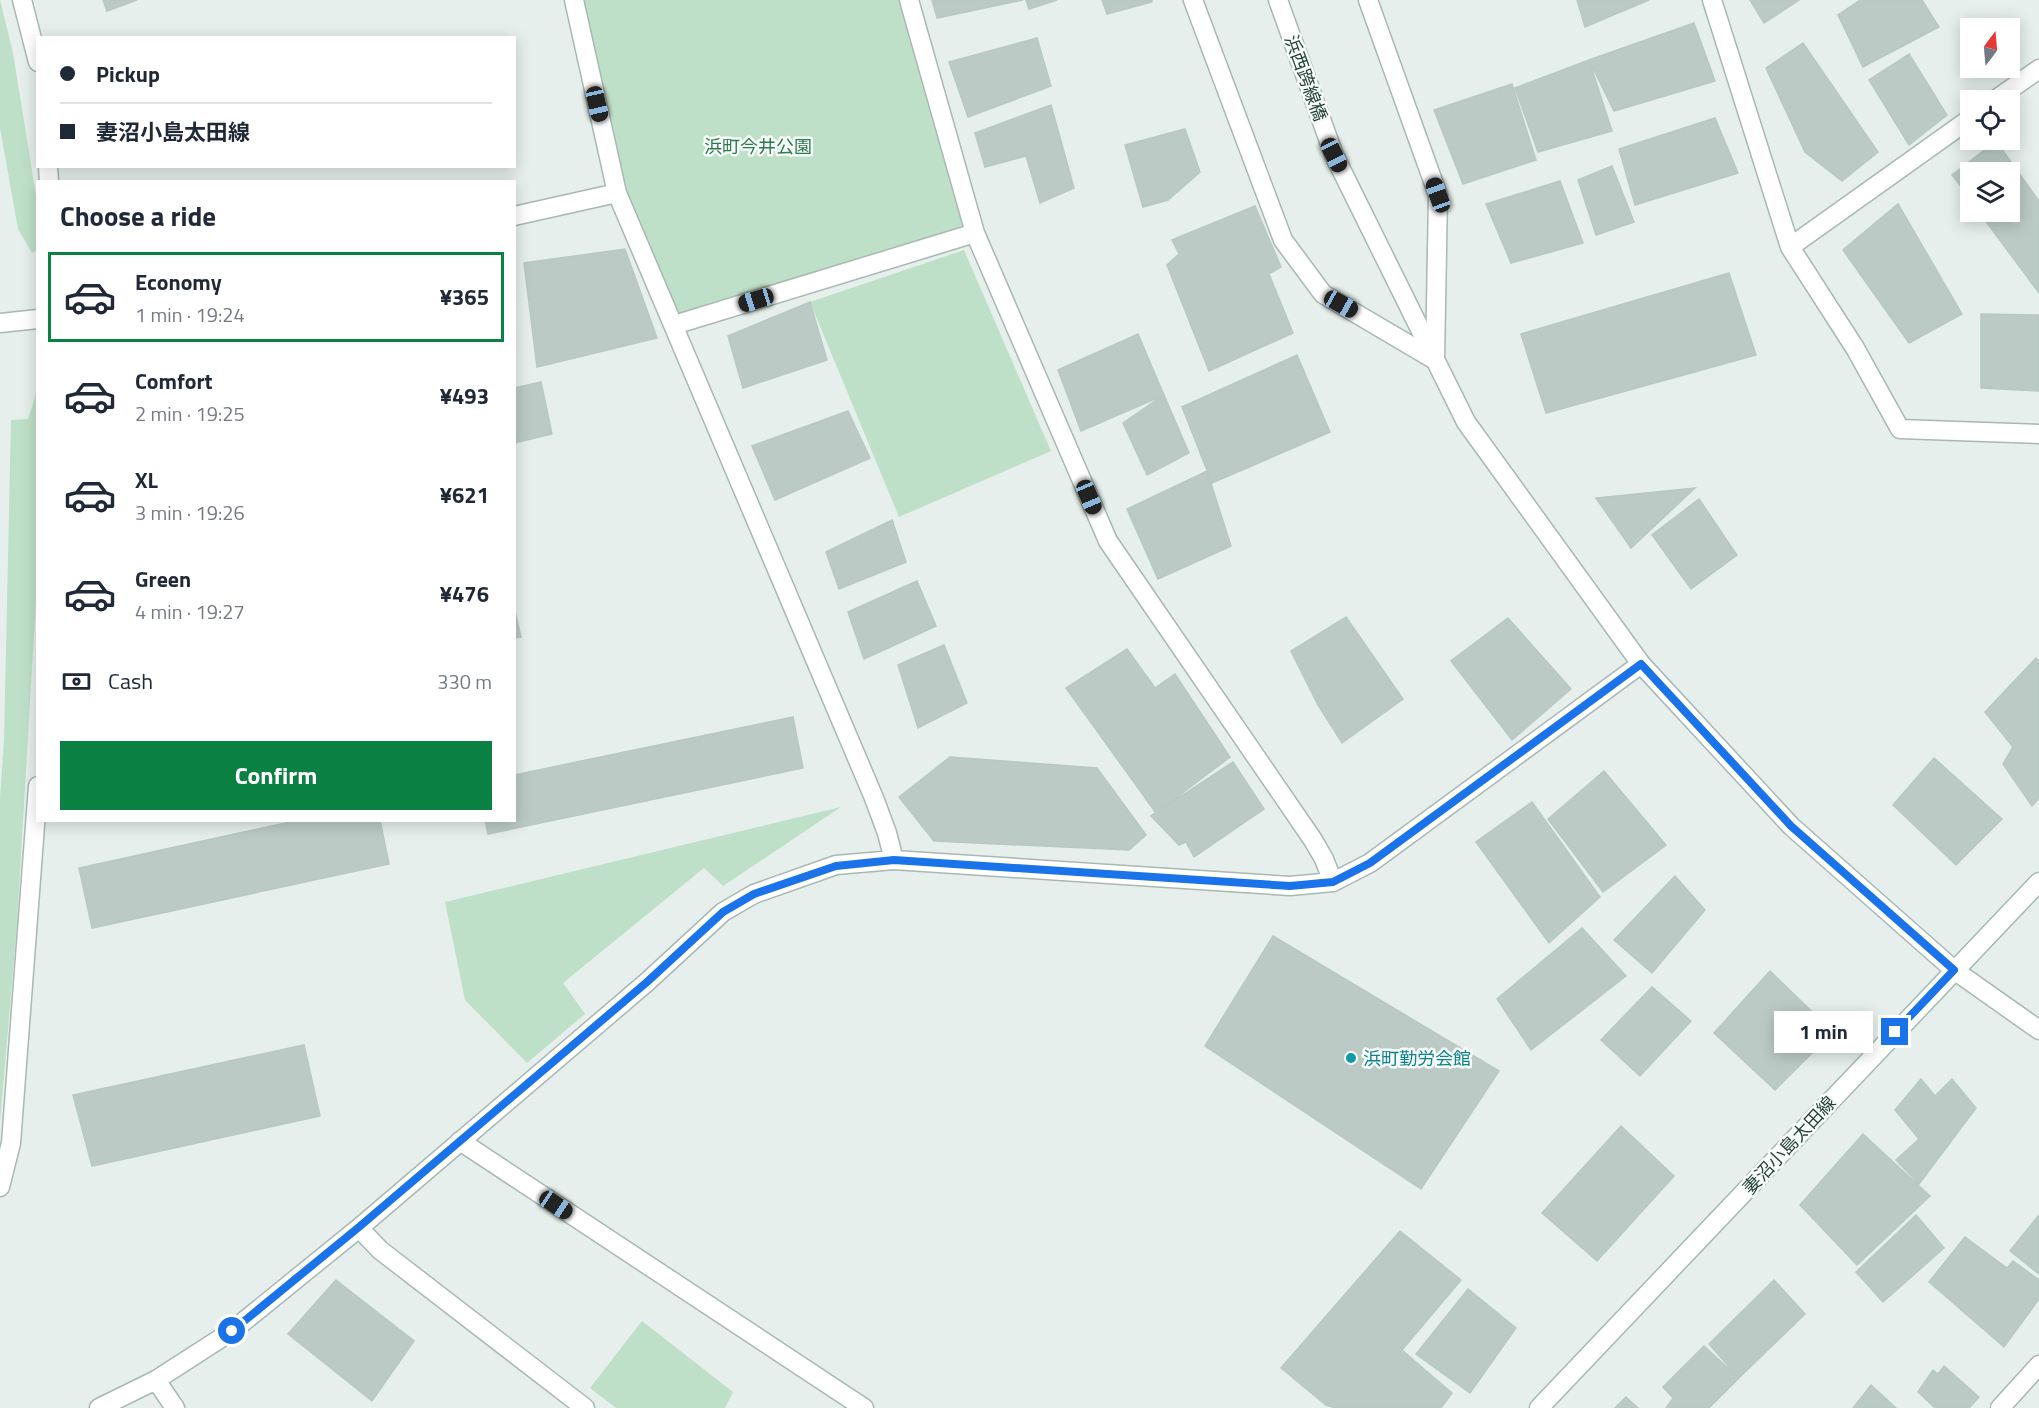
<!DOCTYPE html>
<meta charset="utf-8">
<style>
:root{--surface:#fff;--page:#f6f6f7;--text:#1f2937;--muted:#747a83;--line:#e0e1e3;--accent:#0b8043}
body{margin:0;font-family:"Titillium Web","Noto Sans JP",sans-serif;background:var(--page);color:var(--text);height:100vh;display:flex;flex-direction:column;font-size:22px;white-space:nowrap}
*{box-sizing:border-box;margin:0}
p{font-size:20px;color:var(--muted)}
.icon{flex:none;width:33px;height:33px;fill:none;stroke:currentColor;stroke-width:2;stroke-linecap:round;stroke-linejoin:round}
.map{position:relative;flex:1;overflow:hidden}
.drawer{position:absolute;left:36px;top:180px;width:480px;height:642px;display:flex;flex-direction:column;background:var(--surface);border-radius:0px;box-shadow:0 3px 15px #0003}
.drawer>*{flex:none}
.top-card{position:absolute;left:36px;top:36px;width:480px;height:132px;border-radius:0px;box-shadow:0 3px 15px #0003;display:grid;align-content:center;height:132px;padding:0 24px;background:var(--surface)}
.needle{width:39px;rotate:16deg}
.buttons{position:absolute;left:1960px;top:18px;display:grid;gap:12px}
.buttons a{display:grid;place-items:center;width:60px;height:60px;border-radius:0px;background:var(--surface);box-shadow:0 3px 15px #0003;font-size:30px}
.end{position:absolute;width:27px;height:27px;margin:-14px;border:8px solid #1a73e8;background:#fff;box-shadow:0 0 0 3px #fff}
.from{border-radius:50%}
.bubble{position:absolute;height:42px;border-radius:0px;background:var(--surface);box-shadow:0 3px 15px #0003;font-size:20px;font-weight:700;line-height:42px;text-align:center}
.car{position:absolute;width:18px;height:36px;margin:-18px -9px;border-radius:8px;box-shadow:0 0 4px 2px #0007;background:linear-gradient(#222 24%,#8ab4d8 0 40%,#222 0 76%,#8ab4d8 0 86%,#222 0)}
.top-card b{display:flex;align-items:center;gap:21px;height:57px;font-size:22px}
.top-card b+b{border-top:2px solid var(--line)}
.top-card i{width:15px;height:15px;background:var(--text)}
ul{padding:0;list-style:none}
li{display:flex;align-items:center;gap:18px;height:90px;margin:0 12px 9px;padding:0 12px;border:3px solid transparent;border-radius:0px}
li div{flex:1}
li b{display:block;font-size:22px}
li em{font-style:normal;font-weight:700}
li.current{border-color:var(--accent)}
li>.icon{width:54px;height:54px;stroke-width:1.5}
h2{padding:0 24px;font-size:27px;line-height:72px}
.pay{display:flex;align-items:center;gap:15px;height:66px;padding:0 24px;font-size:22px}
.pay p{margin-inline-start:auto}
.cta{display:flex;gap:12px;margin-top:auto;padding:12px 24px}
.cta a{flex:1;height:69px;border-radius:0px;background:var(--accent);color:#fff;font-size:24px;font-weight:700;line-height:69px;text-align:center}
.map>svg:first-child{display:block}
.green{fill:#bfe0c8}
.building{fill:#bbcac4;stroke:#b8c9c2;stroke-width:1.5}
.lines{fill:none;stroke-linecap:round;stroke-linejoin:round}
.minor-casing{stroke:#a8b8b2;stroke-width:21}
.tertiary-casing{stroke:#a8b8b2;stroke-width:21}
.secondary-casing{stroke:#a4bbb3;stroke-width:21}
.minor{stroke:#fff;stroke-width:18}
.tertiary{stroke:#fff;stroke-width:18}
.secondary{stroke:#fff;stroke-width:18}
.route{stroke:#1a73e8;stroke-width:8}
.culture-dot{fill:#0f9aa8;stroke:#f7fbf9;stroke-width:2}
.labels{text-anchor:middle;dominant-baseline:central;stroke-width:5;stroke-linejoin:round;paint-order:stroke}
.street-label{font-size:18px;fill:#24423a;stroke:#f7fbf9}
.park-label{font-size:18px;fill:#2d7a4b;stroke:#f7fbf9}
.culture-label{font-size:18px;fill:#0d838f;stroke:#f7fbf9;text-anchor:start}
</style>
<div class="map">
<svg width="2039" height="1408" viewBox="0 0 2039 1408">
<rect width="100%" height="100%" fill="#e6efeb"/>
<!-- green -->
<path class="green" d="M 0,0 L 13,53 L 37,201 L 37,250 L 32,253 L 18,229 L 0,128 Z
M 574,0 L 909,0 L 975,233 L 674,325 L 617,193 Z
M 964,250 L 1051,451 L 899,517 L 810,302 Z
M 37,391 L 37,582 L 17,924 L 0,1123 L 0,798 L 4,740 L 11,420 L 28,419 Z
M 841,807 L 723,886 L 704,868 L 563,983 L 585,1014 L 527,1063 L 465,1000 L 445,902 Z
M 642,1321 L 733,1392 L 725,1408 L 616,1408 L 590,1388 Z"/>
<!-- building -->
<path class="building" d="M 103,0 L 137,0 L 107,11 Z
M 932,0 L 1023,0 L 937,18 Z
M 1026,0 L 1057,0 L 1029,9 Z
M 1102,0 L 1152,0 L 1152,2 L 1107,14 Z
M 1577,0 L 1649,0 L 1585,27 Z
M 1750,0 L 1799,0 L 1764,23 Z
M 1860,0 L 1922,0 L 1939,27 L 1863,67 L 1838,15 Z
M 1694,23 L 1715,81 L 1614,111 L 1589,60 Z
M 1037,38 L 1051,86 L 968,117 L 949,62 Z
M 1803,43 L 1878,152 L 1842,181 L 1805,152 L 1766,68 Z
M 1909,54 L 1947,115 L 1909,145 L 1869,80 Z
M 1589,60 L 1612,131 L 1538,152 L 1515,88 Z
M 1512,84 L 1536,160 L 1463,184 L 1434,110 Z
M 1051,105 L 1074,188 L 1040,203 L 1026,156 L 985,167 L 975,133 Z
M 1715,118 L 1738,173 L 1635,205 L 1619,149 Z
M 1185,129 L 1200,172 L 1168,200 L 1143,207 L 1125,145 Z
M 1996,141 L 2039,201 L 2039,293 L 1979,212 L 2010,212 L 2010,172 L 1971,172 L 1971,200 L 1952,175 Z
M 1612,166 L 1634,222 L 1596,235 L 1578,180 Z
M 1560,181 L 1583,243 L 1511,263 L 1486,204 Z
M 1898,204 L 1962,314 L 1909,343 L 1843,250 Z
M 1255,206 L 1281,267 L 1269,274 L 1293,333 L 1209,371 L 1167,265 L 1179,254 L 1172,240 Z
M 625,249 L 657,338 L 537,367 L 524,263 Z
M 1729,273 L 1756,355 L 1546,413 L 1521,334 Z
M 810,302 L 827,360 L 743,388 L 728,336 Z
M 1981,314 L 2039,315 L 2039,391 L 1981,388 Z
M 1138,334 L 1164,395 L 1081,431 L 1058,370 Z
M 1297,355 L 1330,432 L 1212,483 L 1182,407 Z
M 541,382 L 552,434 L 514,443 L 514,388 Z
M 1164,395 L 1189,453 L 1147,475 L 1123,423 Z
M 848,411 L 870,458 L 775,500 L 752,446 Z
M 1207,471 L 1231,546 L 1158,579 L 1127,509 Z
M 1695,488 L 1631,548 L 1596,498 Z
M 1699,499 L 1737,555 L 1691,589 L 1652,535 Z
M 892,520 L 906,562 L 839,589 L 826,552 Z
M 917,581 L 936,626 L 864,659 L 848,612 Z
M 514,607 L 521,637 L 514,638 Z
M 1346,617 L 1403,699 L 1342,743 L 1318,705 L 1291,651 Z
M 1508,618 L 1571,689 L 1512,740 L 1451,661 Z
M 944,645 L 967,703 L 918,728 L 898,665 Z
M 1127,649 L 1155,688 L 1175,674 L 1230,757 L 1156,813 L 1066,688 Z
M 2036,658 L 2039,661 L 2039,798 L 2032,806 L 2003,764 L 2013,747 L 1985,712 Z
M 793,717 L 803,768 L 488,834 L 485,820 L 514,820 L 514,775 Z
M 950,757 L 1097,768 L 1146,835 L 1129,850 L 934,841 L 899,797 Z
M 1934,758 L 2002,819 L 1956,865 L 1893,805 Z
M 1233,762 L 1264,809 L 1194,857 L 1186,842 L 1179,845 L 1151,816 Z
M 1604,771 L 1666,845 L 1603,892 L 1548,819 Z
M 1532,802 L 1600,897 L 1549,943 L 1476,842 Z
M 299,820 L 380,820 L 389,864 L 92,928 L 79,868 Z
M 1675,876 L 1705,910 L 1652,973 L 1614,940 Z
M 1582,928 L 1626,976 L 1531,1050 L 1497,999 Z
M 1273,936 L 1499,1071 L 1421,1189 L 1205,1046 Z
M 1770,971 L 1833,1032 L 1775,1090 L 1714,1033 Z
M 1652,987 L 1691,1021 L 1640,1076 L 1601,1040 Z
M 304,1045 L 320,1116 L 92,1166 L 73,1095 Z
M 1921,1079 L 1935,1096 L 1952,1079 L 1976,1108 L 1919,1184 L 1896,1160 L 1919,1139 L 1895,1110 Z
M 1621,1126 L 1674,1176 L 1597,1261 L 1542,1213 Z
M 1863,1134 L 1930,1196 L 1857,1265 L 1800,1205 Z
M 1916,1215 L 1944,1248 L 1883,1302 L 1856,1272 Z
M 2039,1215 L 2039,1274 L 2010,1251 Z
M 1400,1231 L 1461,1280 L 1402,1350 L 1452,1393 L 1441,1408 L 1336,1408 L 1326,1405 L 1281,1368 Z
M 1965,1237 L 2007,1268 L 2013,1261 L 2039,1280 L 2039,1299 L 2004,1347 L 1929,1282 Z
M 336,1280 L 414,1341 L 372,1401 L 288,1334 Z
M 1774,1280 L 1805,1314 L 1739,1378 L 1709,1344 Z
M 1468,1289 L 1516,1328 L 1470,1393 L 1416,1354 Z
M 1704,1346 L 1739,1378 L 1709,1408 L 1666,1408 L 1673,1398 L 1663,1387 Z
M 1944,1366 L 1979,1397 L 1969,1408 L 1935,1408 L 1918,1392 L 1933,1370 L 1938,1374 Z
M 1871,1385 L 1896,1408 L 1853,1408 Z
M 1626,1397 L 1638,1408 L 1615,1408 Z"/>
<g class="lines">
<defs>
<path id="minor" d="M 22,0 L 38,62
M 574,0 L 617,193 L 874,798 L 887,833 L 894,860
M 909,0 L 975,233 L 1108,541 L 1313,840 L 1324,859 L 1333,882
M 1193,0 L 1283,240 L 1323,294 L 1435,360 L 1438,195 L 1368,0
M 1712,0 L 1790,247 L 1855,348 L 1900,429 L 2039,434
M 1995,100 L 2039,69
M 48,166 L 49,182
M 514,216 L 617,193
M 1790,247 L 1971,118
M 0,323 L 38,319
M 674,325 L 975,233
M 460,1141 L 864,1408
M 0,1187 L 11,1143 L 38,786
M 359,1228 L 380,1250 L 585,1408
M 156,1380 L 175,1408
M 99,1408 L 156,1380 L 232,1331 L 359,1228 L 647,982 L 723,912 L 754,894 L 836,865 L 894,860 L 1290,886 L 1333,882 L 1370,863 L 1641,664"/>
<path id="tertiary" d="M 1278,0 L 1334,155 L 1466,422 L 1641,664 L 1791,826 L 1954,970 L 2039,1030
M 2000,1408 L 2039,1365"/>
<path id="secondary" d="M 1539,1408 L 2039,882"/>
</defs>
<!-- minor casing -->
<use href="#minor" class="minor-casing"/>
<!-- tertiary casing -->
<use href="#tertiary" class="tertiary-casing"/>
<!-- secondary casing -->
<use href="#secondary" class="secondary-casing"/>
<!-- minor -->
<use href="#minor" class="minor"/>
<!-- tertiary -->
<use href="#tertiary" class="tertiary"/>
<!-- secondary -->
<use href="#secondary" class="secondary"/>
</g>
<g class="lines">
<!-- route -->
<path class="route" d="M 232,1331 L 359,1227 L 647,982 L 723,912 L 754,894 L 836,866 L 894,860 L 1290,886 L 1333,882 L 1370,863 L 1641,664 L 1791,826 L 1954,970 L 1895,1032"/>
</g>
<!-- markers -->
<circle class="culture-dot" cx="1351" cy="1058" r="6"/>
<g class="labels">
<!-- street labels -->
<g class="street-label">
<text transform="translate(1306 78) rotate(70)">浜西跨線橋</text>
<text transform="translate(1789 1145) rotate(-47)">妻沼小島太田線</text>
</g>
<!-- park labels -->
<g class="park-label">
<text x="758" y="146">浜町今井公園</text>
</g>
<!-- culture labels -->
<g class="culture-label">
<text x="1363" y="1058">浜町勤労会館</text>
</g>
</g>
</svg>
<div class="buttons">
<a><svg class="needle" viewBox="-14 -14 28 28"><path d="M0-13l5 13h-10z" fill="#e53935"/><path d="M0 13l5-13h-10z" fill="#747a83"/></svg></a>
<a><svg class="icon" aria-label="locate" viewBox="0 0 24 24"><circle cx="12" cy="12" r="6"/><path d="M12 2v4M12 18v4M2 12h4M18 12h4"/></svg></a>
<a><svg class="icon" aria-label="layers" viewBox="0 0 24 24"><path d="M12 4l9 5-9 5-9-5zM3 14l9 5 9-5"/></svg></a>
</div>
<i class="end from" style="left:232px;top:1331px"></i>
<i class="end" style="left:1895px;top:1032px"></i>
<div class="bubble" style="left:1774px;top:1011px;width:99px">1 min</div>
<i class="car" style="left:597px;top:104px;rotate:167deg"></i>
<i class="car" style="left:1334px;top:155px;rotate:154deg"></i>
<i class="car" style="left:1438px;top:195px;rotate:340deg"></i>
<i class="car" style="left:756px;top:300px;rotate:253deg"></i>
<i class="car" style="left:1341px;top:304px;rotate:119deg"></i>
<i class="car" style="left:1089px;top:497px;rotate:157deg"></i>
<i class="car" style="left:556px;top:1205px;rotate:124deg"></i>
<div class="top-card">
<b><i class="from"></i>Pickup</b>
<b><i></i>妻沼小島太田線</b>
</div>
<section class="drawer">
<h2>Choose a ride</h2>
<ul>
<li class="current"><svg class="icon" aria-label="car" viewBox="0 0 24 24"><path d="M5 17H2v-5l4-1 3-4h7l3 4 3 1v5h-3M9 17h6M6 11h13"/><circle cx="7" cy="17" r="2"/><circle cx="17" cy="17" r="2"/></svg><div><b>Economy</b><p>1 min · 19:24</p></div><em>¥365</em></li>
<li><svg class="icon" aria-label="car" viewBox="0 0 24 24"><path d="M5 17H2v-5l4-1 3-4h7l3 4 3 1v5h-3M9 17h6M6 11h13"/><circle cx="7" cy="17" r="2"/><circle cx="17" cy="17" r="2"/></svg><div><b>Comfort</b><p>2 min · 19:25</p></div><em>¥493</em></li>
<li><svg class="icon" aria-label="car" viewBox="0 0 24 24"><path d="M5 17H2v-5l4-1 3-4h7l3 4 3 1v5h-3M9 17h6M6 11h13"/><circle cx="7" cy="17" r="2"/><circle cx="17" cy="17" r="2"/></svg><div><b>XL</b><p>3 min · 19:26</p></div><em>¥621</em></li>
<li><svg class="icon" aria-label="car" viewBox="0 0 24 24"><path d="M5 17H2v-5l4-1 3-4h7l3 4 3 1v5h-3M9 17h6M6 11h13"/><circle cx="7" cy="17" r="2"/><circle cx="17" cy="17" r="2"/></svg><div><b>Green</b><p>4 min · 19:27</p></div><em>¥476</em></li>
</ul>
<div class="pay"><svg class="icon" aria-label="cash" viewBox="0 0 24 24"><path d="M3 7h18v10H3z"/><circle cx="12" cy="12" r="2"/></svg>Cash<p>330 m</p></div>
<div class="cta"><a>Confirm</a></div>
</section>
</div>
